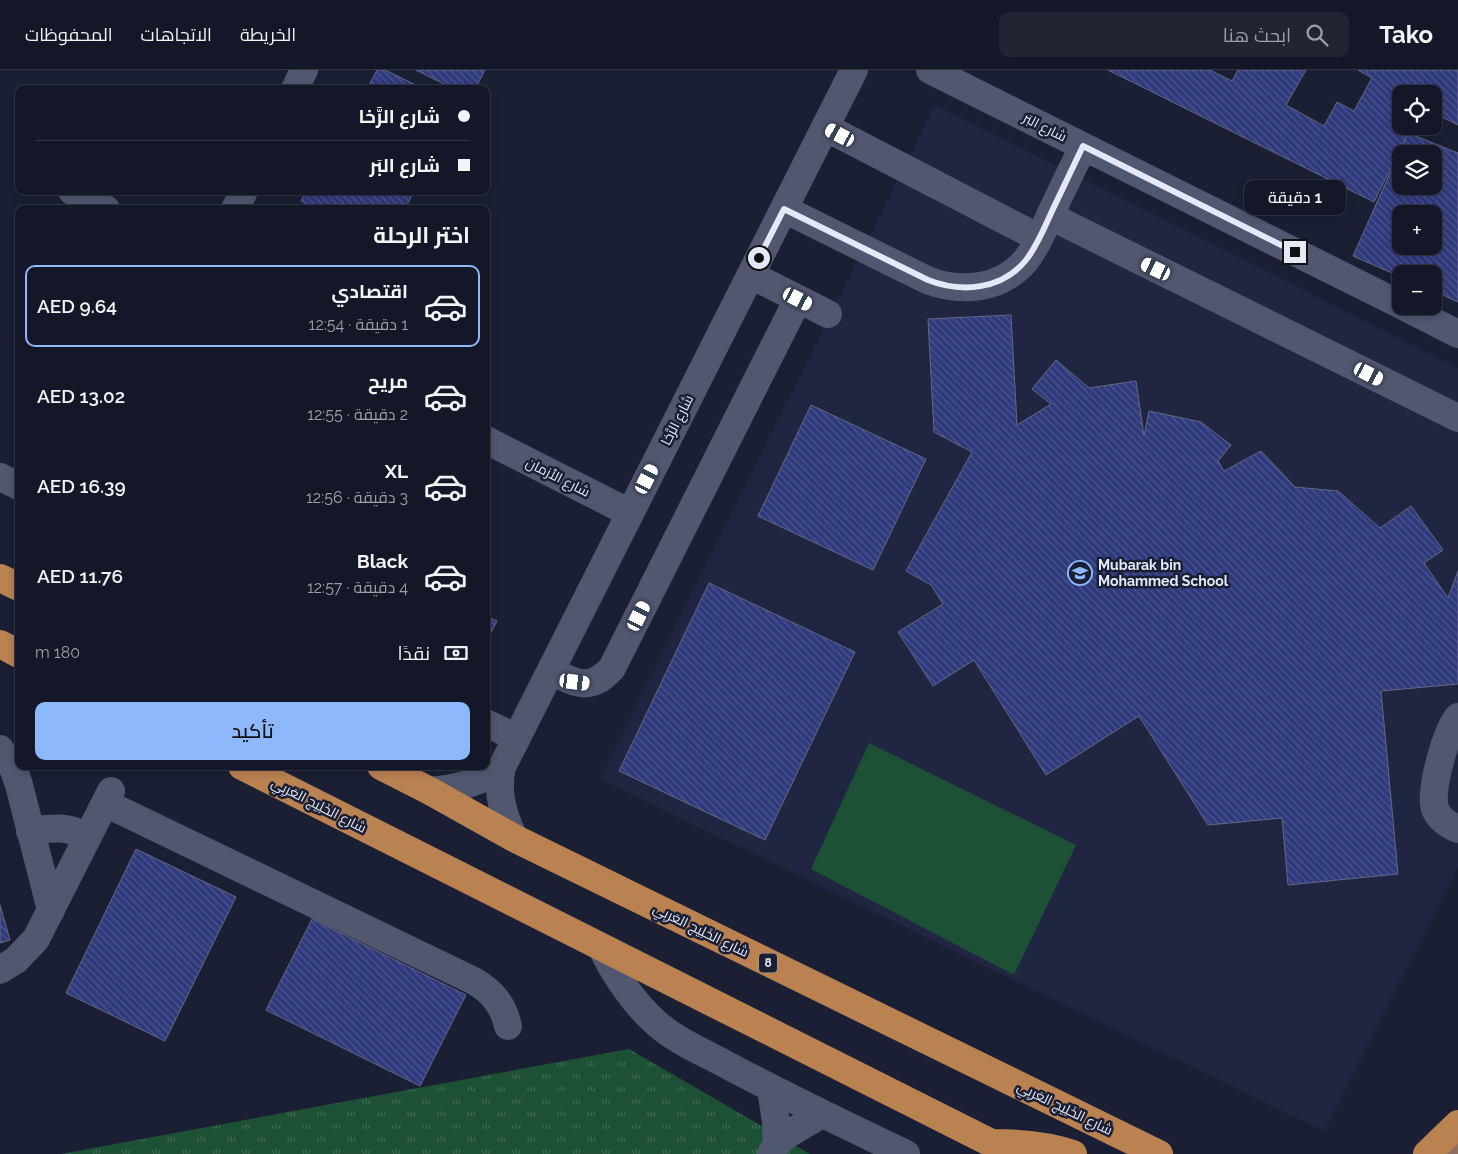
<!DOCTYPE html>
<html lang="ar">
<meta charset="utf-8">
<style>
:root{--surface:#141727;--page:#212433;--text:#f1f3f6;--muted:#9d9fa7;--line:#333644;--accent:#8db9fc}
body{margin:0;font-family:Raleway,Cairo,sans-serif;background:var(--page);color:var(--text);direction:rtl;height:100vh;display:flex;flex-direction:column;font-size:19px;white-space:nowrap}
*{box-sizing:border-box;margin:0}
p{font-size:16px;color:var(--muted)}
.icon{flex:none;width:28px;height:28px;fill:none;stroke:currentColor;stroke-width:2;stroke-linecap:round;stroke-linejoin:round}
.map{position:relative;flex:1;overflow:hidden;direction:ltr}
.details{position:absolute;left:15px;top:135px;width:475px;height:565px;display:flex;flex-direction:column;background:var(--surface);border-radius:10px;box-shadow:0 2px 8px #0003,0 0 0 1px var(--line);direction:rtl}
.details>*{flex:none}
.guide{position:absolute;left:15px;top:15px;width:475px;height:110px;border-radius:10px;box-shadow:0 2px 8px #0003,0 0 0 1px var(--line);direction:rtl;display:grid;align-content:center;height:110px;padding:0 20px;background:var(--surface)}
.fabs{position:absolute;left:1392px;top:15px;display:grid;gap:10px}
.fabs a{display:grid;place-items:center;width:50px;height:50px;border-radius:10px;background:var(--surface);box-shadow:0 2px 8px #0003,0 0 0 1px var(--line);font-size:25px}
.end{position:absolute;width:22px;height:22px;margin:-11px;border:6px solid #e4e8f7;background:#111;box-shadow:0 0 0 2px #111}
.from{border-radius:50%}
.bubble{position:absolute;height:35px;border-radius:10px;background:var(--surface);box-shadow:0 2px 8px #0003,0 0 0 1px var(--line);font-size:16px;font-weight:600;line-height:35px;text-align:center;direction:rtl}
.car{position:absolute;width:15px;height:30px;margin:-15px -8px;border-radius:6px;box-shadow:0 0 4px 1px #0007;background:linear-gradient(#fff 24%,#345 0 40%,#fff 0 76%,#345 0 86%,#fff 0)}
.guide b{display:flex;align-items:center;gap:18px;height:48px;font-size:19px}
.guide b+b{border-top:1px solid var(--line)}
.guide i{width:12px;height:12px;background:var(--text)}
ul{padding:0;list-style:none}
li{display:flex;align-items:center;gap:15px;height:82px;margin:0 10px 8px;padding:0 10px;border:2px solid transparent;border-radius:10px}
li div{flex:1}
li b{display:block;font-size:19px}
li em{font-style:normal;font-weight:600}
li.selected{border-color:var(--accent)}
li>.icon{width:45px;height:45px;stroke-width:1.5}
h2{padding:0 20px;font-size:22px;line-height:60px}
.pay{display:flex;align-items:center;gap:12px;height:55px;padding:0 20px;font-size:19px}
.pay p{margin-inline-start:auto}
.action{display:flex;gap:10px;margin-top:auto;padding:10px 20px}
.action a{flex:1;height:58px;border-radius:10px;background:var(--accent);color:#111;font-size:20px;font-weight:600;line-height:58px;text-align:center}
header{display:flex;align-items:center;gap:30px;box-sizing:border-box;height:70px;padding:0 25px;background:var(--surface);border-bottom:1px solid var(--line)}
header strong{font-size:24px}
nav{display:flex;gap:28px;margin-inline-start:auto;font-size:18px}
.search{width:350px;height:45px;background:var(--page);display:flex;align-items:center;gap:12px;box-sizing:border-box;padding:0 18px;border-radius:10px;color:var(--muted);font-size:19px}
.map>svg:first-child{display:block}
.built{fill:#202641}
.grass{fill:#1d5135}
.park{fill:url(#park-tufts)}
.building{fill:url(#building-back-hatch);stroke:#626982;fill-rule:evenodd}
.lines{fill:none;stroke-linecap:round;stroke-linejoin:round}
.minor{stroke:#50576f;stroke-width:28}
.major{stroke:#90705d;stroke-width:28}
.highway{stroke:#ba8151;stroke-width:28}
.route{stroke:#e4e8f7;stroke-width:6}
.labels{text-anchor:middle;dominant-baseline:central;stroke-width:5;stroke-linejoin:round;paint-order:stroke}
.shield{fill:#1a1f34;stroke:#a7acbc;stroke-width:1}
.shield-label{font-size:12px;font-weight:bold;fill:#e4e8f7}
.street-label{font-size:14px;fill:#e4e8f7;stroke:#1a1f34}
.poi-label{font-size:14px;font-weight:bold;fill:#e4e8f7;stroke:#1a1f34;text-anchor:start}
</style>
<header>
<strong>Tako</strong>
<div class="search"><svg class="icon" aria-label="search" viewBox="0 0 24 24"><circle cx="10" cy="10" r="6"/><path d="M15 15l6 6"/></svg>ابحث هنا</div>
<nav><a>الخريطة</a><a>الاتجاهات</a><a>المحفوظات</a></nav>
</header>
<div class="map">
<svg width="1458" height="1084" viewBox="0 0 1458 1084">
<defs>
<pattern id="park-tufts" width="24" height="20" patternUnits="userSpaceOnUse" patternTransform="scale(1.25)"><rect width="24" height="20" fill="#1d5135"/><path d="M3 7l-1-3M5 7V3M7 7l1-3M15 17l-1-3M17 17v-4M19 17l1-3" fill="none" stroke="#3e6a53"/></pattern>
<pattern id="building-back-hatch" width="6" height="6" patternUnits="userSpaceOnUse" patternTransform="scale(1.25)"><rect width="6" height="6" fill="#2f3a7c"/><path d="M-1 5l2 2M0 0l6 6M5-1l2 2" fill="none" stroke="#4d568f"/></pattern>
</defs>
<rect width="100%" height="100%" fill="#1a1f34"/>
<!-- built -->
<path class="built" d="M 935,35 L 1458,298 L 1458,796 L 1324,1061 L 600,709 Z"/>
<!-- grass -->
<path class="grass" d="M 869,673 L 1076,775 L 1014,905 L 811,799 Z"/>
<!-- park -->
<path class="park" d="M 629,979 L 810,1084 L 61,1084 Z"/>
<!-- building -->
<path class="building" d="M 377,0 L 385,0 L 424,19 L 367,19 Z
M 416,0 L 485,0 L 475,19 L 454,19 Z
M 1108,0 L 1210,0 L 1232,11 L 1238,0 L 1306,0 L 1286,35 L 1324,56 L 1337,32 L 1354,41 L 1372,8 L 1358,0 L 1458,0 L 1458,55 L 1434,43 L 1434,24 L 1401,24 L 1401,56 L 1412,56 L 1374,132 Z
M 1408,63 L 1458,83 L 1458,232 L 1434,221 L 1434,204 L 1401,204 L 1401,207 L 1353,186 ZM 1401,84 L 1434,84 L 1434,116 L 1401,116 ZM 1401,144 L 1434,144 L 1434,176 L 1401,176 Z
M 306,121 L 414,121 L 405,139 L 317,139 L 301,131 Z
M 1011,245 L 1017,355 L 1051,334 L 1032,319 L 1056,290 L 1089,318 L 1136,311 L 1144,366 L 1149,341 L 1201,352 L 1231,375 L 1218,391 L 1224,401 L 1261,381 L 1295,417 L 1338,421 L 1380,458 L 1411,436 L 1443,480 L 1424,493 L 1448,528 L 1458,501 L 1458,614 L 1381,621 L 1398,804 L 1288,815 L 1282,748 L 1208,755 L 1139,646 L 1046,705 L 974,590 L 933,616 L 898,562 L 943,534 L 931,515 L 906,501 L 972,382 L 934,362 L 928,249 Z
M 811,335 L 926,389 L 873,500 L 758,446 Z
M 709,513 L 855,582 L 765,770 L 619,701 Z
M 486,546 L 497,551 L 486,572 Z
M 136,779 L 236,827 L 165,971 L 66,923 Z
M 0,835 L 10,870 L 0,873 Z
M 312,849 L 466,925 L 420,1016 L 266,940 Z"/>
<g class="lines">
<!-- minor -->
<path class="minor" d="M 930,0 L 1401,235
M 295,19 L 304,0
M 825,57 L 1039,168
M 72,121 L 106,139
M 235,139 L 244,121
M 784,139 L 927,210 C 961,223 1001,220 1026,190 C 1038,175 1045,156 1053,139 C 1063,118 1073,97 1083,77
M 1050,146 L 1458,348
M 751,205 L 828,244
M 1403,236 L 1458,264
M 486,370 L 630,443
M 0,407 L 19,416
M 551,600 C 575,614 591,622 612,598 L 798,229
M 1458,647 C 1446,661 1429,722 1435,739 C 1440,750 1448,755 1458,759
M 486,653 L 517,668
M 0,679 L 14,700 L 19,715 L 51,840
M 430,721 C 456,719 478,713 501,699
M 105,733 L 474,911 C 493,922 503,935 508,956
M 30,761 C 52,758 69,755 87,768
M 514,768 C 504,747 496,720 502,697 L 854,0
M 601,877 C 615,905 631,930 654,951 C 674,970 701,981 725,994 C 785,1026 845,1055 906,1084
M 0,900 L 16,890 L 36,869 L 111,721
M 771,1019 L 776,1052 L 777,1073
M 771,1084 L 777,1073 L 785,1066 L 822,1044"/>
<!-- major -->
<path class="major" d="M 1456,1084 L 1458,1080"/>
<!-- highway -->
<path class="highway" d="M 0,508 L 19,517
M 0,574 L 19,584
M 242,696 L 1013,1084
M 381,696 L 430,721 L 514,768 L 1159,1084
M 993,1073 C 1021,1073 1047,1075 1073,1084
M 1427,1084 L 1458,1054"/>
</g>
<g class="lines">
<!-- route -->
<path class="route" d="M 759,188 L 784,139 L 928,210 C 961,223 1002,220 1026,190 C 1038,175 1045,156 1053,139 C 1063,118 1073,97 1083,76 L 1295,182"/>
</g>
<!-- icons -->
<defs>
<symbol id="school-ring" viewBox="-11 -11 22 22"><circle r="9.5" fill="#1a1f34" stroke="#8db9fc" stroke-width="1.5"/><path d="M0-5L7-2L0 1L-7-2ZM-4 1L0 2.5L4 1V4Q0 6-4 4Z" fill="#8db9fc"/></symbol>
</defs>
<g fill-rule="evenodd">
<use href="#school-ring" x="1066" y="489" width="28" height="28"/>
</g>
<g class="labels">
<!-- shield labels -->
<rect class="shield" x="759" y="883.5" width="18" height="19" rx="4"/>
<g class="shield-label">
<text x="768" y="893">8</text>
</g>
<!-- street labels -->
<g class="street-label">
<text transform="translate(1045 57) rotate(27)">شارع البَر</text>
<text transform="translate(677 350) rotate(-63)">شارع الرَّخا</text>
<text transform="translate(558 407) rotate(27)">شارع الأزمان</text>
<text transform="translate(319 735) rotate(27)">شارع الخَلِيج العَربِي</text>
<text transform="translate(701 860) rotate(26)">شارع الخَلِيج العَربِي</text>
<text transform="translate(1065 1038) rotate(26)">شارع الخَلِيج العَربِي</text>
</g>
<!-- poi labels -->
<g class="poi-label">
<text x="1098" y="495">Mubarak bin<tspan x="1098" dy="16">Mohammed School</tspan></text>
</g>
</g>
</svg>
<div class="fabs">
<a><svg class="icon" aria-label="locate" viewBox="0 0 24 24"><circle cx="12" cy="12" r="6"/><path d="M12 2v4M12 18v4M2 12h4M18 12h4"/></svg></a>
<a><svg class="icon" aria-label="layers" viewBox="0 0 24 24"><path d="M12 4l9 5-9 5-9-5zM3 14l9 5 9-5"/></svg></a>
<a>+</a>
<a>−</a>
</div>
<i class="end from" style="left:759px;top:188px"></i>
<i class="end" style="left:1295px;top:182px"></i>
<div class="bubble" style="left:1244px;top:110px;width:102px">1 دقيقة</div>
<i class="car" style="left:840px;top:65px;rotate:298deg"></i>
<i class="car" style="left:1156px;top:199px;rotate:296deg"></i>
<i class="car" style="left:798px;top:229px;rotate:117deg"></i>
<i class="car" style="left:1369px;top:304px;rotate:117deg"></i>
<i class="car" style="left:647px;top:409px;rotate:27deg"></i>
<i class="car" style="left:639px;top:546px;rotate:26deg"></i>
<i class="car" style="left:575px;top:612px;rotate:97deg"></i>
<div class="guide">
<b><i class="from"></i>شارع الرَّخا</b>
<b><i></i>شارع البَر</b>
</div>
<section class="details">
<h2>اختر الرحلة</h2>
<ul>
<li class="selected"><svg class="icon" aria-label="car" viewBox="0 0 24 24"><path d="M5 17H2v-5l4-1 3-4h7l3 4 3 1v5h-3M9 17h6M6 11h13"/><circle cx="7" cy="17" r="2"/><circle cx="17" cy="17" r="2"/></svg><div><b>اقتصادي</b><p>1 دقيقة · 12:54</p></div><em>AED 9.64</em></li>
<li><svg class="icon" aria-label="car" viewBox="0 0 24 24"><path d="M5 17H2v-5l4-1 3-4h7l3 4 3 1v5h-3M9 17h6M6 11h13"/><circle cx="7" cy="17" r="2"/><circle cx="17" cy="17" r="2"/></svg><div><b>مريح</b><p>2 دقيقة · 12:55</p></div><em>AED 13.02</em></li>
<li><svg class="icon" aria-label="car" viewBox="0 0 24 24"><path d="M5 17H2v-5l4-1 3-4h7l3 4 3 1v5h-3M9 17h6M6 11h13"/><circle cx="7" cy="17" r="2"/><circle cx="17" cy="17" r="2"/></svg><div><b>XL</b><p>3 دقيقة · 12:56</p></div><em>AED 16.39</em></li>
<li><svg class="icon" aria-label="car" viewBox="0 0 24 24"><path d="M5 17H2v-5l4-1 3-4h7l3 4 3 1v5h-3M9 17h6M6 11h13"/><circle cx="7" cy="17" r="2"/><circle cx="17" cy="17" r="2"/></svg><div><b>Black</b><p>4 دقيقة · 12:57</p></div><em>AED 11.76</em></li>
</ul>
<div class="pay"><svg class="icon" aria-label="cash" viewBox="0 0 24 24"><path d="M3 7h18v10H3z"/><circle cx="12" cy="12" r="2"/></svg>نقدًا<p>180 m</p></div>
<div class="action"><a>تأكيد</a></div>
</section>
</div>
